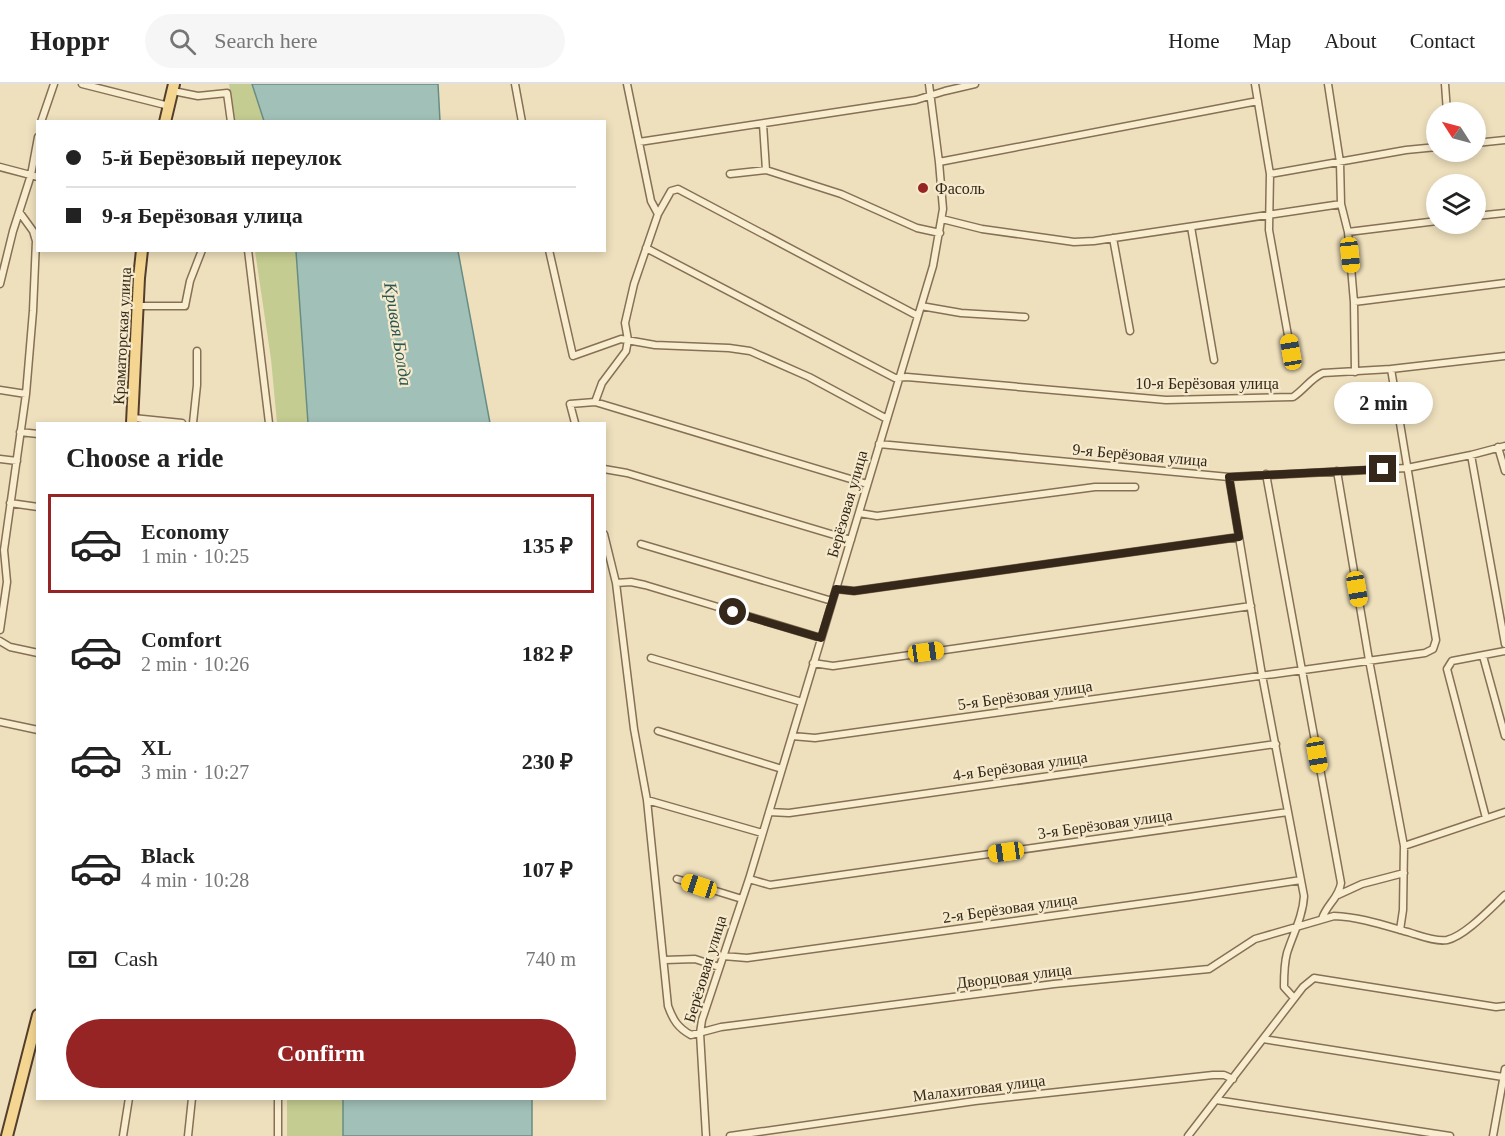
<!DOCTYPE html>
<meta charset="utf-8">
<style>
:root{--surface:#fff;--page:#f6f6f6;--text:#222;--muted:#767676;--line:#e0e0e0;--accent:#972425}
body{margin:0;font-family:Georgia,serif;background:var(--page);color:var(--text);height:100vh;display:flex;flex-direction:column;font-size:22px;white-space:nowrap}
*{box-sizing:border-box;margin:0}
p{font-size:20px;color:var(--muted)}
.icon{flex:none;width:33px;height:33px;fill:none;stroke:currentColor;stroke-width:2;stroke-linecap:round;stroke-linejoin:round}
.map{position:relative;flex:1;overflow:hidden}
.side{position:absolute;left:36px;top:338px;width:570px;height:678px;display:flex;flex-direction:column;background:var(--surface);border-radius:0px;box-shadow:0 3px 9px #0003}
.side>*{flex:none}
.banner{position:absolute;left:36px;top:36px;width:570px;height:132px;border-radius:0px;box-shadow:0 3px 9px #0003;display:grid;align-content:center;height:132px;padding:0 30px;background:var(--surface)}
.needle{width:39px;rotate:306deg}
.buttons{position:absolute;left:1426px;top:18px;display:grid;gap:12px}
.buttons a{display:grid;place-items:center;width:60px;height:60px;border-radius:50%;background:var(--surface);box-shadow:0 3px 9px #0003;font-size:30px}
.end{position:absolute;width:27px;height:27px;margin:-14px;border:8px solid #35281b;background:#fff;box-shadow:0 0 0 3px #fff}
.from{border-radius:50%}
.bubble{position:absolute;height:42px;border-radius:21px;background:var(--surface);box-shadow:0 3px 9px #0003;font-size:20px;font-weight:800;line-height:42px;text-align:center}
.car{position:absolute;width:18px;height:36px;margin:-18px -9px;border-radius:8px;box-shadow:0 0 4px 2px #0007;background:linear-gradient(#f5c518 24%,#345 0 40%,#f5c518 0 76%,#345 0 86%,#f5c518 0)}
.banner b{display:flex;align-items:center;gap:21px;height:57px;font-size:22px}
.banner b+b{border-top:2px solid var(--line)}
.banner i{width:15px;height:15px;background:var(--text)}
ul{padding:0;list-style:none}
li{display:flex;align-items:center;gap:18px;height:99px;margin:0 12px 9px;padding:0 18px;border:3px solid transparent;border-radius:0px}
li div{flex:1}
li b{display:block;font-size:22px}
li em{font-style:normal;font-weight:800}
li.selected{border-color:var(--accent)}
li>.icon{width:54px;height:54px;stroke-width:1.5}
h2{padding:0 30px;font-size:27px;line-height:72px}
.pay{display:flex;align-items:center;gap:15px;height:66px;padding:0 30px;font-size:22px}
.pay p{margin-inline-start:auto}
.action{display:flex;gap:12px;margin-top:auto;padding:12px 30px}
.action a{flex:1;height:69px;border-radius:36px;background:var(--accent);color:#fff;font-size:24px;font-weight:800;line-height:69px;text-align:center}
header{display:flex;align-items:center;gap:36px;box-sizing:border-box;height:84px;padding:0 30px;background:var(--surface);border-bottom:2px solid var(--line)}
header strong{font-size:28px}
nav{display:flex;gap:33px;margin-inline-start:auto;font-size:21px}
.search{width:420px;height:54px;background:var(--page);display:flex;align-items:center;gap:15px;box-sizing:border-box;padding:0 21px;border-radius:33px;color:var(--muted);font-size:22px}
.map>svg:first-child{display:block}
.green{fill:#c5cc91}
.water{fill:#a1c0b7;stroke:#688d84;stroke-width:1.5}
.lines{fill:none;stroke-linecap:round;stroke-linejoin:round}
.street-casing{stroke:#867056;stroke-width:9}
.primary-casing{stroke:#543e2b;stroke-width:14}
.street{stroke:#f9edd0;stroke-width:6}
.primary{stroke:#f4d692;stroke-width:10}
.route{stroke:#35281b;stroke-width:8}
.poi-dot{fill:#972425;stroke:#f6eacc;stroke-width:2}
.labels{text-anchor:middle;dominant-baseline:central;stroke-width:4.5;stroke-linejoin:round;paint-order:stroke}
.poi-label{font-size:16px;fill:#35281b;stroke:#f6eacc;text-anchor:start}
.street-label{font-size:16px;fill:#35281b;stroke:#f6eacc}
.water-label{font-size:18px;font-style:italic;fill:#2a5653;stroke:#f6eacc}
</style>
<header>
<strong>Hoppr</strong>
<div class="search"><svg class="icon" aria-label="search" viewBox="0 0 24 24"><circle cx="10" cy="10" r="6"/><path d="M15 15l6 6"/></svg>Search here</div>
<nav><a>Home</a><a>Map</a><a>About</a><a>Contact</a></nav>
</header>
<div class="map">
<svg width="1505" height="1052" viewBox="0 0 1505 1052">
<rect width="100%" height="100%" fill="#eee0bd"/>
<!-- green -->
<path class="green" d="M 229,0 L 252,0 L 264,37 L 235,37 Z
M 255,167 L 296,167 L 308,339 L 277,339 L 271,275 Z
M 287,1014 L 343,1014 L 343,1052 L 287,1052 Z"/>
<!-- water -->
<path class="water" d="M 252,0 L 438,0 L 440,37 L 264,37 Z
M 296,167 L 458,167 L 490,339 L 308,339 Z
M 343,1014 L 532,1014 L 532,1052 L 343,1052 Z"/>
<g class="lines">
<defs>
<path id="street" d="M 82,0 L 169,22
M 515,0 L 522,38
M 627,0 L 651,117 L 658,130
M 1255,0 L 1270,90 L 1269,146 L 1291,268
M 1328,0 L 1340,78 L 1341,120 L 1348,148 L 1354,218 L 1355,288
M 1445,0 L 1447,28
M 173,7 L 198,12 L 227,9 L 231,38
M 41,38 L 54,0
M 763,40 L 766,86
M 639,58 L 916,16 L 945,7 L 975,0
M 1476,59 L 1505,56
M 939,78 L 1258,17
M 0,83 L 38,93
M 730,90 L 766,86 L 841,110 L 917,144 L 940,149
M 1270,90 L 1406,66 L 1437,63
M 1476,132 L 1505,129
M 942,135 L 982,145 L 1074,158 L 1094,157 L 1341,120
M 1191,143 L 1214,276
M 1348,148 L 1437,137
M 1113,154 L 1130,247
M 646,164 L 895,294 L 907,293 L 1166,316 L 1293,313 C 1304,306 1311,294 1323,289 L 1391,285 L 1505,272
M 248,166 L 269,339
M 549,166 L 573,272 L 621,255 L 655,261 L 729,264 L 750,267 L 809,293 L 887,335
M 0,200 L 13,147 L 31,91 L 38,53
M 1354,218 L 1505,199
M 138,222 L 185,222 L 190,197 L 202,166
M 921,222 L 961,229 L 1025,233
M 0,306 L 26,310
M 595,318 L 867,400
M 133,334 L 182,339
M 193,339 L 197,301 L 197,267
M 575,339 L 570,320 L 595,318 L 602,299 L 626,267 L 628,256 L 625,239 L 634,200 L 658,130 L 671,107 L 678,105 L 918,232
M 20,348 L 38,350
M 879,360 L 1229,393 L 1407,384 L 1471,371 L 1505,362
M 1498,363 L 1505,387
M 1471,371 L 1505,560
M 0,375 L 17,377
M 604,385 L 627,389 L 851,456
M 1337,387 L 1369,576 L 1404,762 L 1403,826 L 1400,846
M 1266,390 L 1341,799 C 1339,814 1326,821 1322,835
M 1229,393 L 1262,591 L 1304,812 C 1303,832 1293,850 1287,869 C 1284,880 1284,892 1284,903 L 1294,914
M 10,419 L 38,423
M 859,429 L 877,432 L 1095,403 L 1135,403
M 604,450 L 616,499 L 634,645 L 647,716 L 668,922 C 673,936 678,944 691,951 L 721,943 L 1054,900 L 1209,885 L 1255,855 L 1334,832 C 1361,833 1386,842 1411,849 C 1421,852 1436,858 1447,856 C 1465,852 1491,824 1505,811
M 641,460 L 832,517
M 616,499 L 631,498 L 645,501 L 821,554
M 836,505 L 854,507 L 1239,453
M 0,546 L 7,498 L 4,466 L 26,310 L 33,227 L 36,157 L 33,147 L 20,129
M 0,557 L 10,563 L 38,569
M 1483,572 L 1505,652
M 651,574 L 802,618
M 813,579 L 833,582 L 1251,522
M 0,638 L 38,646
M 658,647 L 782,685
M 792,652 L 815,654 L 1425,569 L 1433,565 L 1436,556 L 1391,285
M 647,716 L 762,749
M 769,728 L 789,729 L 1276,660
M 1486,734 L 1447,585 L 1452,577 L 1505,567
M 1404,762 L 1505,728
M 677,795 L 742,815
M 749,795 L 770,801 L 1288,728
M 1338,811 L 1362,800 L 1404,789
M 723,872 L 747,874 L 1189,813 L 1301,796
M 665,876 L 695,875 L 719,883
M 1263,955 L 1503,993
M 278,1014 L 278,1052
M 1216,1016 L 1450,1052
M 123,1052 L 129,1014
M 188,1052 L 192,1014
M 706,1052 L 700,949 L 702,936 L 749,795 L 918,232 L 933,182 L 943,125 L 939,78 L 929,0
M 730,1052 L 975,1017 L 1213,991 L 1224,991 L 1233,995
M 1188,1052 L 1303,903 L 1314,894 L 1496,923 L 1505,922
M 1493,1052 L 1505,985"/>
<path id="primary" d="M 165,38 L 174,0
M 132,339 L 139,194 L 142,166
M 7,1052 L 38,931"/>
</defs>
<!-- street casing -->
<use href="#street" class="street-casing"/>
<!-- primary casing -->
<use href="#primary" class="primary-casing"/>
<!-- street -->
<use href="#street" class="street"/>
<!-- primary -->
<use href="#primary" class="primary"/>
</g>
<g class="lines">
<!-- route -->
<path class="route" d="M 733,528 L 821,554 L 836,505 L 854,507 L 1239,453 L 1229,393 L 1383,385"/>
</g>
<!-- markers -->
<circle class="poi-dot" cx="923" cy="104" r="6"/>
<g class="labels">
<!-- poi labels -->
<g class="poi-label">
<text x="935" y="104">Фасоль</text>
</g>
<!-- street labels -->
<g class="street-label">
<text transform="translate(122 252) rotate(-87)">Краматорская улица</text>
<text x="1207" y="299">10-я Берёзовая улица</text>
<text transform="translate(1140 371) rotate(5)">9-я Берёзовая улица</text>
<text transform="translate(847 420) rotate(-74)">Берёзовая улица</text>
<text transform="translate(1025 611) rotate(-8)">5-я Берёзовая улица</text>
<text transform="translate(1020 682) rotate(-8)">4-я Берёзовая улица</text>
<text transform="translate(1105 740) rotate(-8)">3-я Берёзовая улица</text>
<text transform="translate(1010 824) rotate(-8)">2-я Берёзовая улица</text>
<text transform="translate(705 885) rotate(-73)">Берёзовая улица</text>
<text transform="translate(1014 892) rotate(-7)">Дворцовая улица</text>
<text transform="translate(979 1004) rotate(-7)">Малахитовая улица</text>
</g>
<!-- water labels -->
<g class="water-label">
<text transform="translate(398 250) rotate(81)">Кривая Болда</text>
</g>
</g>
</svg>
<div class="buttons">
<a><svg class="needle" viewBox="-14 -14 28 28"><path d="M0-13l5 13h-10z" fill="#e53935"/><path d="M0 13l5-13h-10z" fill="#767676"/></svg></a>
<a><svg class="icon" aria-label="layers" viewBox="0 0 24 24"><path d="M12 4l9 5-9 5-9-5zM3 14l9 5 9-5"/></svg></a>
</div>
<i class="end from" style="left:733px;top:528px"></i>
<i class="end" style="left:1383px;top:385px"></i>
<div class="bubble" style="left:1334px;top:298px;width:99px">2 min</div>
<i class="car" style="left:1350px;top:171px;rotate:174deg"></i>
<i class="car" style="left:1291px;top:268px;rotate:350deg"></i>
<i class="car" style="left:1357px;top:505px;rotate:170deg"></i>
<i class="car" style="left:926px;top:568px;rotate:82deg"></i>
<i class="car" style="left:1317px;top:671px;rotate:170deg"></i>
<i class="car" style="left:1006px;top:768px;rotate:262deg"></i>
<i class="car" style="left:699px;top:802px;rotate:288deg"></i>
<div class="banner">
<b><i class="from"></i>5-й Берёзовый переулок</b>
<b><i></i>9-я Берёзовая улица</b>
</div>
<section class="side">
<h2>Choose a ride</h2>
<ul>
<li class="selected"><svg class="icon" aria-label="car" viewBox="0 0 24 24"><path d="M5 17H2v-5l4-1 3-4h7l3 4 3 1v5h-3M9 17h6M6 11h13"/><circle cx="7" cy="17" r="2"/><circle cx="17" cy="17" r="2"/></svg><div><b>Economy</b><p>1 min · 10:25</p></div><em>135 ₽</em></li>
<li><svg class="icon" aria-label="car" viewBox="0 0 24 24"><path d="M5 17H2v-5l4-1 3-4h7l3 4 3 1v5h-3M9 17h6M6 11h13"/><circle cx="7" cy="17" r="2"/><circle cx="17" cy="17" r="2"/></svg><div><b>Comfort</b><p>2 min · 10:26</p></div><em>182 ₽</em></li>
<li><svg class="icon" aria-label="car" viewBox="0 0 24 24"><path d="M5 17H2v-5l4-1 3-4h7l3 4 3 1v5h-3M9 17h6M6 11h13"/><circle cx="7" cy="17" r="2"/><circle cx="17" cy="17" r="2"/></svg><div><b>XL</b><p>3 min · 10:27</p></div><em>230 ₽</em></li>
<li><svg class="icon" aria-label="car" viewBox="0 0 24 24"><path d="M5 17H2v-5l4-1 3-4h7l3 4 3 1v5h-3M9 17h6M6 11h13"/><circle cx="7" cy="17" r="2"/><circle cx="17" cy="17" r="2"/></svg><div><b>Black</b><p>4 min · 10:28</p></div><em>107 ₽</em></li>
</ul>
<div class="pay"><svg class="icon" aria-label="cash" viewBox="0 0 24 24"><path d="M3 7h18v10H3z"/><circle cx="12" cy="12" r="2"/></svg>Cash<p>740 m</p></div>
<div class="action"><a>Confirm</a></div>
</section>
</div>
